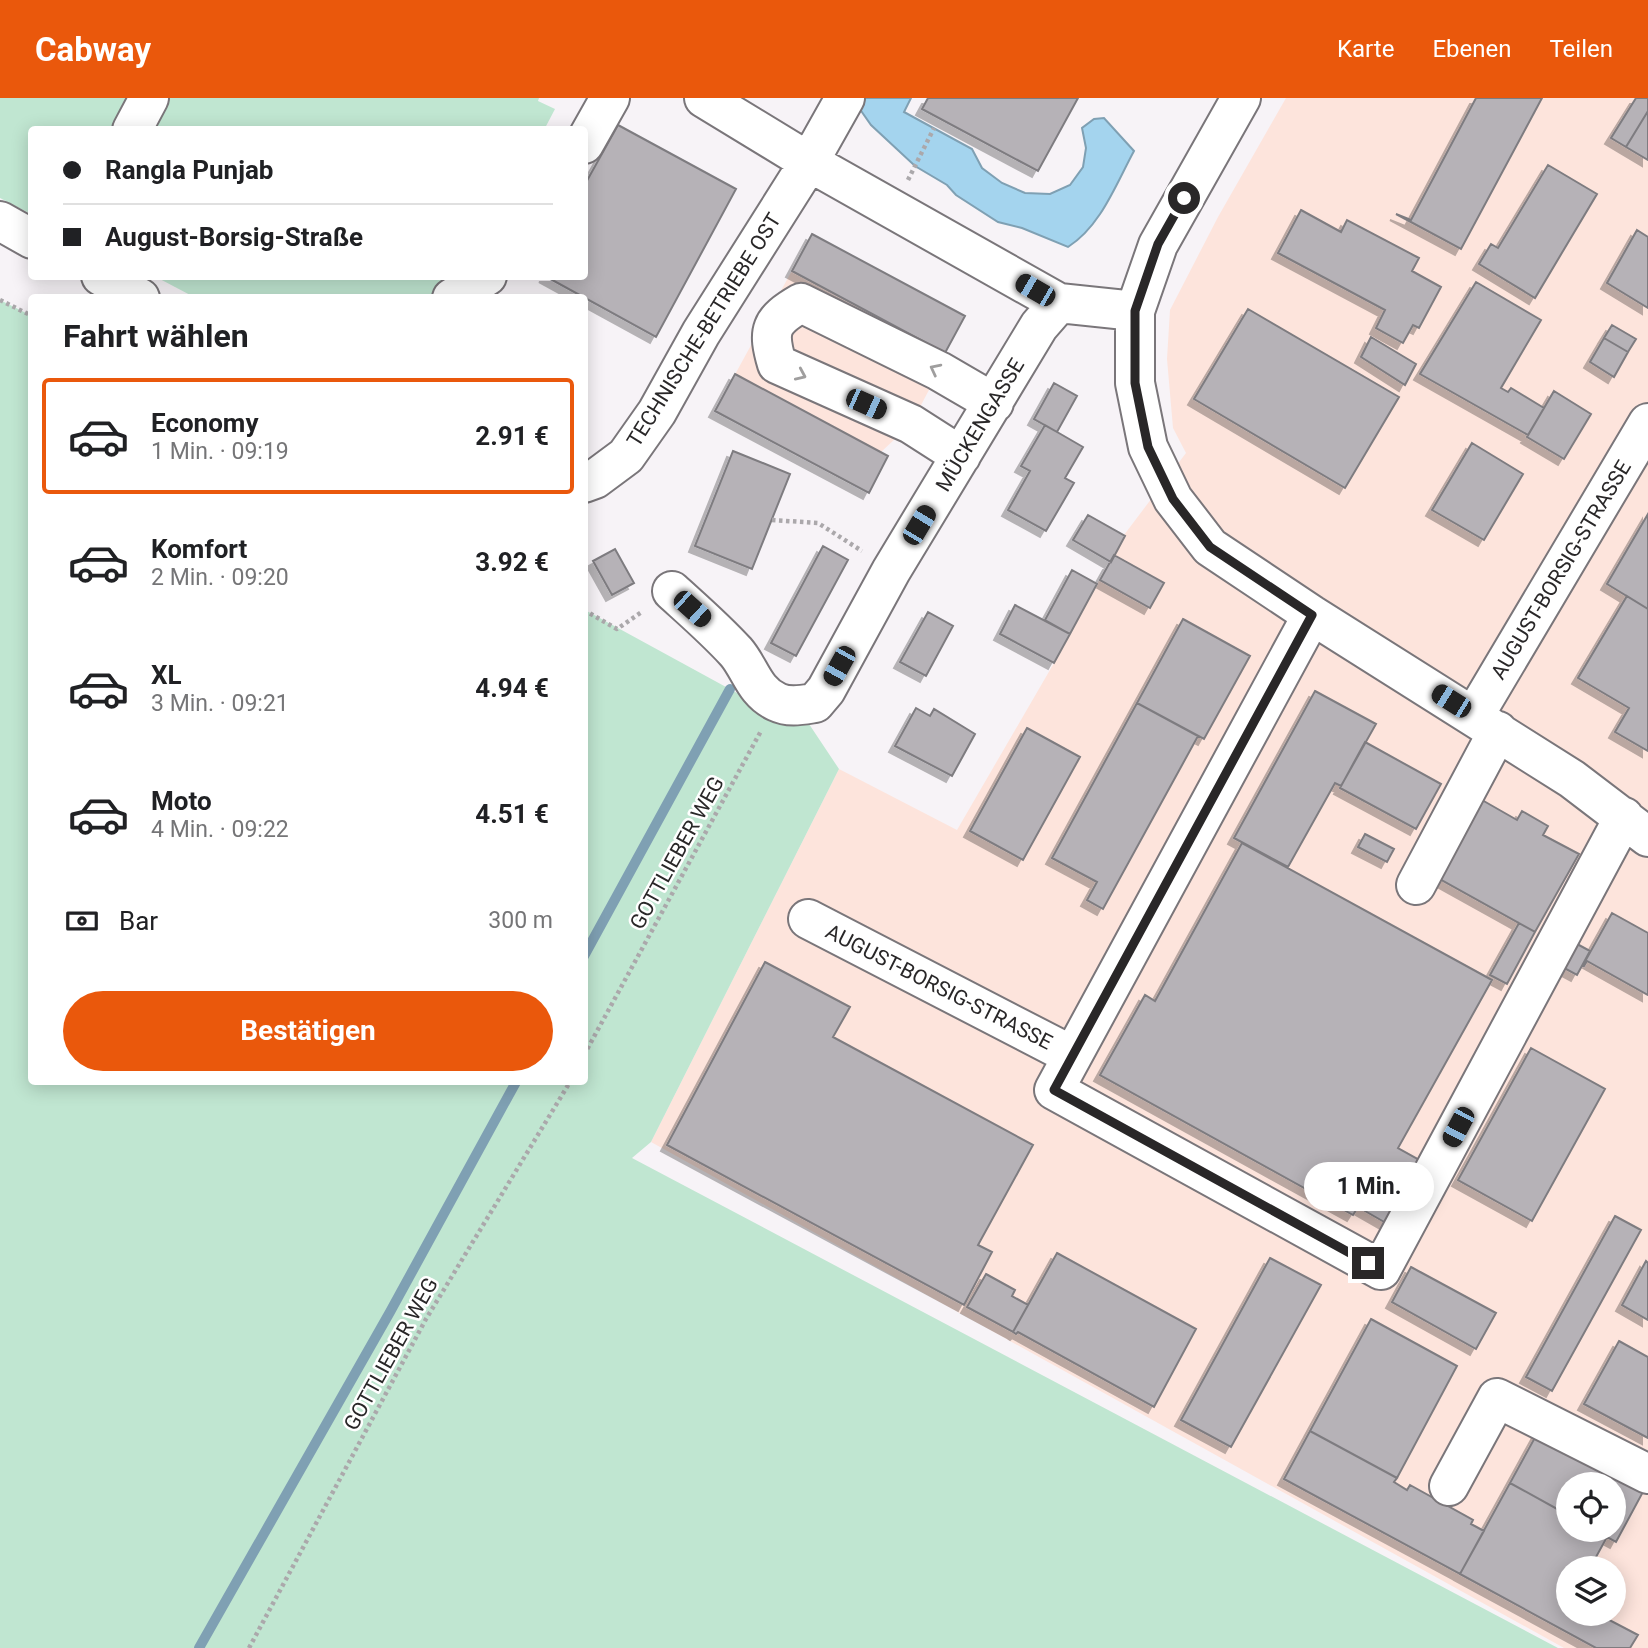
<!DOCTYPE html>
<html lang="de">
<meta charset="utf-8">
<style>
:root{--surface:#fff;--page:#f6f6f6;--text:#202124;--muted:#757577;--line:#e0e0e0;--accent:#ea580c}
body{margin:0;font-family:Roboto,sans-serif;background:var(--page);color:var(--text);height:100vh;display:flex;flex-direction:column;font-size:26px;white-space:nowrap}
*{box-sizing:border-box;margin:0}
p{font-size:23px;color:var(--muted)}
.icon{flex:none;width:38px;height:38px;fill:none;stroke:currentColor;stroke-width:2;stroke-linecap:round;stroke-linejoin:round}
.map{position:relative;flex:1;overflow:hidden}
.panel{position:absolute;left:28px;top:196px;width:560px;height:791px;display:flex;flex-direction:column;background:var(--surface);border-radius:7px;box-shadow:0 4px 18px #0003}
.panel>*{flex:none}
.top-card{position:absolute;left:28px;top:28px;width:560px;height:154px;border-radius:7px;box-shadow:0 4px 18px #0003;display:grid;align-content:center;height:154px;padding:0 35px;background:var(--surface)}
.buttons{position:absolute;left:1556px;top:1374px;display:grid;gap:14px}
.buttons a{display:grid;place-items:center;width:70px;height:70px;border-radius:50%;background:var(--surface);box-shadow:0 4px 18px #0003;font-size:35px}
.end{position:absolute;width:32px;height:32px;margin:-16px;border:9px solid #292728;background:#fff;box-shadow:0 0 0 4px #fff}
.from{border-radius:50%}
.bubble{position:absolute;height:49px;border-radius:24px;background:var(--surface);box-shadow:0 4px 18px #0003;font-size:23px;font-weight:700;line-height:49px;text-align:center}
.car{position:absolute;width:21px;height:42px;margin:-21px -10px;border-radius:9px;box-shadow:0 0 5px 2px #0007;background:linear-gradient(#222 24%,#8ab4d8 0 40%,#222 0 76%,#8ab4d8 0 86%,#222 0)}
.top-card b{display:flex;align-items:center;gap:24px;height:66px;font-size:26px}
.top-card b+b{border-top:2px solid var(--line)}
.top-card i{width:18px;height:18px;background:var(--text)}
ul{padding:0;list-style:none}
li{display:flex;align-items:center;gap:21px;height:116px;margin:0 14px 10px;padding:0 21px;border:4px solid transparent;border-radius:7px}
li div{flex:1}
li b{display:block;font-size:26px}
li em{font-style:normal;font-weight:700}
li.current{border-color:var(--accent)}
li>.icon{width:63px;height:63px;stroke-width:1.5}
h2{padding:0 35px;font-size:32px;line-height:84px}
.pay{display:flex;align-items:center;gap:18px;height:77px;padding:0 35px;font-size:26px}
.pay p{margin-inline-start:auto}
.action{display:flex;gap:14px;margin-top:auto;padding:14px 35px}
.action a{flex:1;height:80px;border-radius:42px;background:var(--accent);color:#fff;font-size:28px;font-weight:700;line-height:80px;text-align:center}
header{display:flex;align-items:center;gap:42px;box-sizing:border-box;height:98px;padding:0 35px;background:var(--accent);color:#fff}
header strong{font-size:33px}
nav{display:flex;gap:38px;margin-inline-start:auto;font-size:24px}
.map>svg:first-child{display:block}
.commercial{fill:#fde4dc;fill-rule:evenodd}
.green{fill:#c0e6d1}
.water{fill:#a4d4ee;stroke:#7fa0b3;stroke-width:2}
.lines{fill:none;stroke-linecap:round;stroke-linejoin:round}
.stream{stroke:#7fa0b3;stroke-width:10}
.building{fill:#b6b2b7;stroke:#7e7c80;stroke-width:2;filter:url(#shadow)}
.minor-casing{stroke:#7a767a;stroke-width:42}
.path{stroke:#aba8ab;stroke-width:4.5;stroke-dasharray:3.5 3.5;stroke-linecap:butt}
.minor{stroke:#fff;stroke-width:38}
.oneway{stroke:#9f9e9e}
.route{stroke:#292728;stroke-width:9}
.labels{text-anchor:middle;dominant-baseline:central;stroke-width:5;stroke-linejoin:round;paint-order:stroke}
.street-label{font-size:21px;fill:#292728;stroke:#fff}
</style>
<header>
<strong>Cabway</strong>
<nav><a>Karte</a><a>Ebenen</a><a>Teilen</a></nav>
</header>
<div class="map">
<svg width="1648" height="1550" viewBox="0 0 1648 1550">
<defs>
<filter id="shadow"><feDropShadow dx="-6" dy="6" stdDeviation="0" flood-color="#0004"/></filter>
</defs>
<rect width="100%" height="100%" fill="#f7f3f7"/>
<!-- commercial -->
<path class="commercial" d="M 1286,0 L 1648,0 L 1648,1550 L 1564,1550 L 651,1044 L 839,671 L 957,732 L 1054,565 L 1124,437 L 1186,355 L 1173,330 L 1167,261 L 1170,212 L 1218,119 ZM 1568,1386 L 1614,1386 L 1614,1432 L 1568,1432 ZM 1568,1470 L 1614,1470 L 1614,1516 L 1568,1516 Z
M 812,136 L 965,218 L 945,255 L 939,273 L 911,326 L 881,354 L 888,358 L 869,395 L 715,313 Z"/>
<!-- green -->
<path class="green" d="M 0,0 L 142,0 L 124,31 L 32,32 L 31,116 L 0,100 Z
M 160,0 L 539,0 L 538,3 L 555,11 L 544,32 L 144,32 Z
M 156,179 L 468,179 L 429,200 L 194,199 Z
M 0,202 L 32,218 L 32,984 L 513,984 L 243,1472 L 390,1214 L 516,984 L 584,984 L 585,858 L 651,737 L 585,854 L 585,512 L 772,614 L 807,623 L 839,671 L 651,1044 L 632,1060 L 1558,1550 L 0,1550 Z"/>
<!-- water -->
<path class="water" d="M 861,0 L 911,0 L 904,14 L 972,51 L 982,70 L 1002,85 L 1025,95 L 1050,96 L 1070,87 L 1083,69 L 1086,50 L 1082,30 L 1094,21 L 1104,20 L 1134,53 C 1116,86 1101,128 1068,149 L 1022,130 L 998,124 L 956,97 L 947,87 L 915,68 L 871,27 L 857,7 Z"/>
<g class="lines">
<!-- stream -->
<path class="stream" d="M 584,858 L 730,591
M 199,1550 L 390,1214 L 516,984"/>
</g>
<!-- building -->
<path class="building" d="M 928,0 L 1078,0 L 1038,73 L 922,11 Z
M 1476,0 L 1542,0 L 1461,151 L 1396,116 L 1411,122 Z
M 1636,0 L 1648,0 L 1648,13 L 1626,49 L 1611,40 Z
M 1648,13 L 1648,62 L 1626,49 Z
M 618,27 L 736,91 L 656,239 L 545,178 L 584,178 L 584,88 Z
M 1548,67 L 1597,96 L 1535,200 L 1479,166 L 1491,146 L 1498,150 Z
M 1301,112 L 1341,134 L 1347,122 L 1419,160 L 1412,173 L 1441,189 L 1419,230 L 1413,227 L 1403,245 L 1376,230 L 1385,212 L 1278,155 Z
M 1637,132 L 1648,139 L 1648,210 L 1607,185 Z
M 812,136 L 965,218 L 945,255 L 792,173 Z
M 1476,184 L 1541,222 L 1501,290 L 1508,294 L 1511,290 L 1544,310 L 1528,337 L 1420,276 Z
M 1248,211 L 1399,299 L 1345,390 L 1194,301 Z
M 1612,227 L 1636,241 L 1628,254 L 1604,240 Z
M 1371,239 L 1416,266 L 1405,287 L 1361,259 Z
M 1604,240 L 1628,254 L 1614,279 L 1590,264 Z
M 735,276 L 888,358 L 869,395 L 715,313 Z
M 1054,285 L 1077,298 L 1057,334 L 1034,321 Z
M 1554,293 L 1591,316 L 1564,361 L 1527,339 Z
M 1045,327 L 1083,349 L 1065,380 L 1074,385 L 1046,433 L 1008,412 L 1030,373 L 1021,368 Z
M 1472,345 L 1523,376 L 1484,442 L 1432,412 Z
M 733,353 L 790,376 L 752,471 L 695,448 Z
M 1648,416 L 1648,511 L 1607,486 Z
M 1088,417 L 1125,438 L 1111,464 L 1073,442 Z
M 823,448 L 848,462 L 796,558 L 771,545 Z
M 615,451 L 634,485 L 612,497 L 593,463 Z
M 1114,457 L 1164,485 L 1150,510 L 1100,482 Z
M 1072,472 L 1097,486 L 1070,536 L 1045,522 Z
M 1627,498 L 1648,511 L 1648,653 L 1615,634 L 1629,610 L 1578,580 Z
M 1015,507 L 1070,536 L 1054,565 L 1000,536 Z
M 928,514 L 953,528 L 926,578 L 900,564 Z
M 1183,521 L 1250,558 L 1204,641 L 1137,605 Z
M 1315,593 L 1376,626 L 1341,688 L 1335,685 L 1288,769 L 1234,740 Z
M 1137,605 L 1198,638 L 1103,811 L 1087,802 L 1097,784 L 1052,760 Z
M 916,610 L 930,618 L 934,611 L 975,636 L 952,678 L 895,648 Z
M 1027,630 L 1080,659 L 1023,762 L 970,733 Z
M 1365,644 L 1441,686 L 1416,731 L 1340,690 Z
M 1482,702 L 1517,722 L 1522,713 L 1548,728 L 1543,737 L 1579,756 L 1535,834 L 1438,780 Z
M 1365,736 L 1394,751 L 1387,764 L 1358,749 Z
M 1242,745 L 1492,882 L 1398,1050 L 1421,1063 L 1386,1125 L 1358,1109 L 1353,1117 L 1100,977 L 1145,897 L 1155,903 Z
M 1612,815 L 1648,835 L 1648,897 L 1587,863 L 1584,868 L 1583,867 Z
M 1519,825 L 1535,834 L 1507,886 L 1490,877 Z
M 1566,840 L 1590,853 L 1577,877 L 1553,864 Z
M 765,864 L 850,909 L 833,939 L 1033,1047 L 978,1147 L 992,1154 L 964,1207 L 667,1047 Z
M 1531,950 L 1605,991 L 1532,1123 L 1458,1082 Z
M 1615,1118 L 1641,1132 L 1552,1293 L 1526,1279 Z
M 1057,1155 L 1196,1231 L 1154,1309 L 1018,1234 L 1016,1236 L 1013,1234 Z
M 1270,1160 L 1321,1187 L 1231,1349 L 1181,1322 Z
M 1646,1163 L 1648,1165 L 1648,1222 L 1622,1207 Z
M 1411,1169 L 1496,1215 L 1476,1251 L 1392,1204 Z
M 986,1176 L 1015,1192 L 1012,1198 L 1028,1207 L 1013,1234 L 967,1209 Z
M 1371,1221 L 1457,1268 L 1397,1380 L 1310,1333 Z
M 1619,1243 L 1648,1259 L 1648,1340 L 1584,1306 Z
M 1310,1333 L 1397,1380 L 1394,1384 L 1407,1392 L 1410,1387 L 1473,1422 L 1471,1426 L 1484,1433 L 1460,1476 L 1284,1381 Z
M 1538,1334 L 1644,1392 L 1616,1444 L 1594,1432 L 1614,1432 L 1614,1386 L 1568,1386 L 1568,1417 L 1510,1385 Z
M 1510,1385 L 1568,1417 L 1568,1432 L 1594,1432 L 1607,1439 L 1590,1470 L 1568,1470 L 1568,1516 L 1598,1516 L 1638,1537 L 1630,1550 L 1596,1550 L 1460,1476 Z"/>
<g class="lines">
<defs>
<path id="minor" d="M 704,0 L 809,64 L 1059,205
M 1241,0 L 1158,147 L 1135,213 L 1135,285 L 1148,349 L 1173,401 L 1210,449 L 1312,517 L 1572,681 L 1648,739
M 132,32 L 149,0
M 584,46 L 610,0
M 0,123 L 32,141
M 101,178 L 140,200
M 452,200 L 487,178
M 961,358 L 911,326 L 777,266 C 767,232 770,223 801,205 L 939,273 L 994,305
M 584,385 L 595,381 L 626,358 L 657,314 L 701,235 L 809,64 L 845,0
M 672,493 C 694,513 716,532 736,554 C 750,570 754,594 777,604 C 789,610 802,607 815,605 L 826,592 L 891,473 L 1039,228 L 1059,205 L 1135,213
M 1312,517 L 1054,992 L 1381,1172 L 1624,719
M 1474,618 L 1648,325
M 1416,787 L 1498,633
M 808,821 L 1071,957
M 1449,1388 L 1497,1300 L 1648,1376"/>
</defs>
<!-- minor casing -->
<use href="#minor" class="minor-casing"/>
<!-- path -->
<path class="path" d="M 908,82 L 934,30
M 0,202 L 32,218
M 772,422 L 818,425 L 862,453
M 584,512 L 617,531 L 643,513
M 584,957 L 761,633
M 249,1550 L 426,1221 L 570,984"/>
<!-- minor -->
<use href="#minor" class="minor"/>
</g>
<!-- one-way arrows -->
<defs><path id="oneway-chevron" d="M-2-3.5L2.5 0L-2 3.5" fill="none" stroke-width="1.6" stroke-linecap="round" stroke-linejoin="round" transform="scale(1.75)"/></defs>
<g class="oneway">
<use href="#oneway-chevron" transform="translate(935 271) rotate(-153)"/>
<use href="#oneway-chevron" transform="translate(801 277) rotate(24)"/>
</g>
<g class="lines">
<!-- route -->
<path class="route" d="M 1184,100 L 1158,146 L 1135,213 L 1135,285 L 1148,349 L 1173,401 L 1210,449 L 1312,517 L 1054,992 L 1368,1165"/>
</g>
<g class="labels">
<!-- street labels -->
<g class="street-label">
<text transform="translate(704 232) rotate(-58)">TECHNISCHE-BETRIEBE OST</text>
<text transform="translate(980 327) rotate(-59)">MÜCKENGASSE</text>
<text transform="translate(1561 472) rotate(-59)">AUGUST-BORSIG-STRASSE</text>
<text transform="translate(677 755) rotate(-61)">GOTTLIEBER WEG</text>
<text transform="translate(939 889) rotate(27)">AUGUST-BORSIG-STRASSE</text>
<text transform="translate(391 1256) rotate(-61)">GOTTLIEBER WEG</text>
</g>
</g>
</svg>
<div class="buttons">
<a><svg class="icon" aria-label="locate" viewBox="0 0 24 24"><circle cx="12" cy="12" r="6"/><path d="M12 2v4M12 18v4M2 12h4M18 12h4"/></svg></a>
<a><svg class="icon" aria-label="layers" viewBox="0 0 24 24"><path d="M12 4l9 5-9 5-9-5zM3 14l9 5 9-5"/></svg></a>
</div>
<i class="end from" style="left:1184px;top:100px"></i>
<i class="end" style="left:1368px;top:1165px"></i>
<div class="bubble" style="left:1304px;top:1064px;width:130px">1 Min.</div>
<i class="car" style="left:1035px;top:192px;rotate:300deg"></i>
<i class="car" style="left:866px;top:306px;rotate:114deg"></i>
<i class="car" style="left:919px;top:427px;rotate:31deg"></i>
<i class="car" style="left:692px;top:511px;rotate:132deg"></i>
<i class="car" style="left:839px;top:568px;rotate:209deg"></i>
<i class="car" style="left:1451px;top:603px;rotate:302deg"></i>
<i class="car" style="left:1458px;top:1029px;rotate:208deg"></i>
<div class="top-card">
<b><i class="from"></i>Rangla Punjab</b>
<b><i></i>August-Borsig-Straße</b>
</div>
<section class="panel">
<h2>Fahrt wählen</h2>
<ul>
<li class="current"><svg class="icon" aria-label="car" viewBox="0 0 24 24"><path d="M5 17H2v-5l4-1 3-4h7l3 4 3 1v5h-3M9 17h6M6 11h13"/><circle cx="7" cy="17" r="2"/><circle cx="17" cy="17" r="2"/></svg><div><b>Economy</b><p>1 Min. · 09:19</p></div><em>2.91 €</em></li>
<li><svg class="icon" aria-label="car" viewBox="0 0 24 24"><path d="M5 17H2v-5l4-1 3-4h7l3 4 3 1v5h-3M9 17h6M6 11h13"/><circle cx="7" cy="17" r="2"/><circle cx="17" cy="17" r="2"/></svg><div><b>Komfort</b><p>2 Min. · 09:20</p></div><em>3.92 €</em></li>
<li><svg class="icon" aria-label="car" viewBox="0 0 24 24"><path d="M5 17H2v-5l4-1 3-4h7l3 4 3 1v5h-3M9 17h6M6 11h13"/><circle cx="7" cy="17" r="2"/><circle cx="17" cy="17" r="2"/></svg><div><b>XL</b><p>3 Min. · 09:21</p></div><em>4.94 €</em></li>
<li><svg class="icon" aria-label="car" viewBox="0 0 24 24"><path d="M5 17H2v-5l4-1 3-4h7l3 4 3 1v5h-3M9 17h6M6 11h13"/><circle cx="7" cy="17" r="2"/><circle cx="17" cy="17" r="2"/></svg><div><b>Moto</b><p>4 Min. · 09:22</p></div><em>4.51 €</em></li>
</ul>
<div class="pay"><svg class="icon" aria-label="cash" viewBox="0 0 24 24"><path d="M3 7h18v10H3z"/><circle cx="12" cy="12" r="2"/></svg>Bar<p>300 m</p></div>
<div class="action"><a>Bestätigen</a></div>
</section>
</div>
